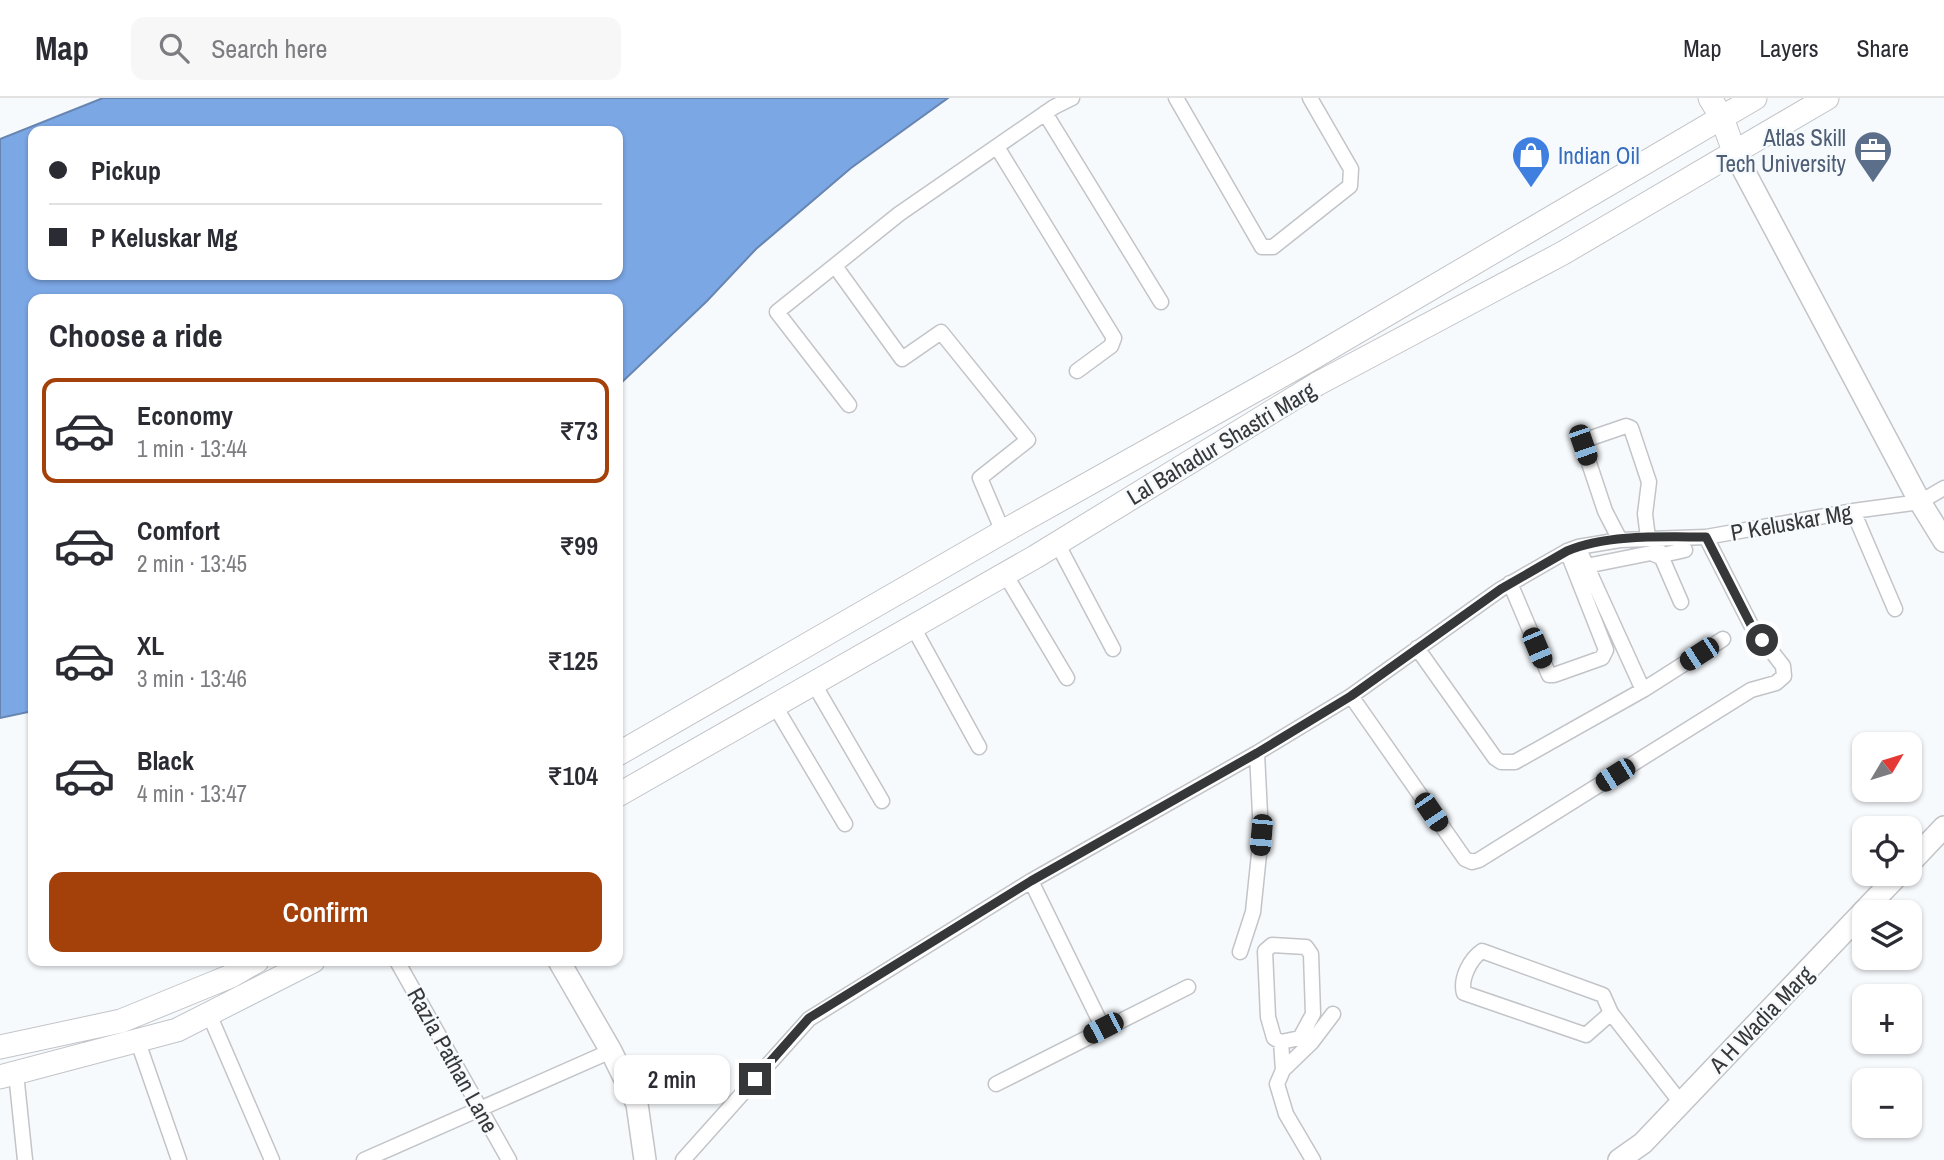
<!DOCTYPE html>
<meta charset="utf-8">
<style>
:root{--surface:#fff;--page:#f7f7f7;--text:#2b2b33;--muted:#7c7c81;--line:#e1e1e2;--accent:#a4410a}
body{margin:0;font-family:"Archivo Narrow",sans-serif;background:var(--page);color:var(--text);height:100vh;display:flex;flex-direction:column;font-size:26px;white-space:nowrap}
*{box-sizing:border-box;margin:0}
p{font-size:23px;color:var(--muted)}
.icon{flex:none;width:38px;height:38px;fill:none;stroke:currentColor;stroke-width:2;stroke-linecap:round;stroke-linejoin:round}
.map{position:relative;flex:1;overflow:hidden}
.details{position:absolute;left:28px;top:196px;width:595px;height:672px;display:flex;flex-direction:column;background:var(--surface);border-radius:14px;box-shadow:0 2px 5px #0004}
.details>*{flex:none}
.guide{position:absolute;left:28px;top:28px;width:595px;height:154px;border-radius:14px;box-shadow:0 2px 5px #0004;display:grid;align-content:center;height:154px;padding:0 21px;background:var(--surface)}
.needle{width:46px;rotate:52deg}
.controls{position:absolute;left:1852px;top:634px;display:grid;gap:14px}
.controls a{display:grid;place-items:center;width:70px;height:70px;border-radius:14px;background:var(--surface);box-shadow:0 2px 5px #0004;font-size:35px}
.end{position:absolute;width:32px;height:32px;margin:-16px;border:9px solid #363738;background:#fff;box-shadow:0 0 0 4px #fff}
.from{border-radius:50%}
.bubble{position:absolute;height:49px;border-radius:14px;background:var(--surface);box-shadow:0 2px 5px #0004;font-size:23px;font-weight:600;line-height:49px;text-align:center}
.car{position:absolute;width:21px;height:42px;margin:-21px -10px;border-radius:9px;box-shadow:0 0 5px 2px #0007;background:linear-gradient(#222 24%,#8ab4d8 0 40%,#222 0 76%,#8ab4d8 0 86%,#222 0)}
.guide b{display:flex;align-items:center;gap:24px;height:66px;font-size:26px}
.guide b+b{border-top:2px solid var(--line)}
.guide i{width:18px;height:18px;background:var(--text)}
ul{padding:0;list-style:none}
li{display:flex;align-items:center;gap:21px;height:105px;margin:0 14px 10px;padding:0 7px;border:4px solid transparent;border-radius:14px}
li div{flex:1}
li b{display:block;font-size:26px}
li em{font-style:normal;font-weight:600}
li.on{border-color:var(--accent)}
li>.icon{width:63px;height:63px;stroke-width:1.5}
h2{padding:0 21px;font-size:32px;line-height:84px}
.primary-button{display:flex;gap:14px;margin-top:auto;padding:14px 21px}
.primary-button a{flex:1;height:80px;border-radius:14px;background:var(--accent);color:#fff;font-size:28px;font-weight:600;line-height:80px;text-align:center}
header{display:flex;align-items:center;gap:42px;box-sizing:border-box;height:98px;padding:0 35px;background:var(--surface);border-bottom:2px solid var(--line)}
header strong{font-size:33px}
nav{display:flex;gap:38px;margin-inline-start:auto;font-size:24px}
.search{width:490px;height:63px;background:var(--page);display:flex;align-items:center;gap:18px;box-sizing:border-box;padding:0 24px;border-radius:14px;color:var(--muted);font-size:26px}
.map>svg:first-child{display:block}
.water{fill:#7ca7e5;stroke:#6785b1;stroke-width:2;fill-rule:evenodd}
.lines{fill:none;stroke-linecap:round;stroke-linejoin:round}
.street-casing{stroke:#c2c4c8;stroke-width:17}
.secondary-casing{stroke:#c2c4c8;stroke-width:24}
.primary-casing{stroke:#c2c4c8;stroke-width:25}
.street{stroke:#fff;stroke-width:14}
.secondary{stroke:#fff;stroke-width:21}
.primary{stroke:#fff;stroke-width:23}
.route{stroke:#363738;stroke-width:9}
.labels{text-anchor:middle;dominant-baseline:central;stroke-width:5;stroke-linejoin:round;paint-order:stroke}
.service-label{font-size:23px;fill:#4e5e75;stroke:#f7fafd;text-anchor:end}
.shop-label{font-size:23px;fill:#366cbe;stroke:#f7fafd;text-anchor:start}
.street-label{font-size:23px;fill:#363738;stroke:#f7fafd}
</style>
<header>
<strong>Map</strong>
<div class="search"><svg class="icon" aria-label="search" viewBox="0 0 24 24"><circle cx="10" cy="10" r="6"/><path d="M15 15l6 6"/></svg>Search here</div>
<nav><a>Map</a><a>Layers</a><a>Share</a></nav>
</header>
<div class="map">
<svg width="1944" height="1062" viewBox="0 0 1944 1062">
<rect width="100%" height="100%" fill="#f7fafd"/>
<!-- water -->
<path class="water" d="M 103,0 L 948,0 L 851,70 L 756,151 L 707,203 L 618,288 L 618,201 L 33,201 L 33,613 L 0,620 L 0,41 ZM 33,33 L 618,33 L 618,177 L 33,177 Z"/>
<g class="lines">
<defs>
<path id="street" d="M 1176,0 L 1262,149 L 1273,149 L 1350,88 L 1351,71 L 1310,0
M 1045,15 L 1161,204
M 997,49 L 1114,240 L 1111,248 L 1077,273
M 835,168 L 902,261 L 941,234 L 1028,342 L 980,380 L 1003,434
M 849,307 L 777,214 L 899,116 L 1054,9 L 1072,0
M 1853,413 L 1895,511
M 1620,442 L 1605,413 L 1583,347 L 1588,341 L 1626,328 L 1631,330 L 1649,384 L 1645,416 L 1648,440
M 1057,445 L 1113,551
M 1578,449 L 1643,592
M 1658,451 L 1681,504
M 1586,468 L 1651,455 L 1658,458 L 1685,452
M 1005,476 L 1067,580
M 1510,485 L 1549,577 L 1554,577 L 1602,560 L 1606,552 L 1567,453
M 913,529 L 979,649
M 1417,550 L 1495,660 L 1501,664 L 1515,664 L 1643,592 L 1723,541
M 814,586 L 882,703
M 1351,598 L 1465,761 L 1472,764 L 1479,762 L 1751,592 L 1776,585 L 1784,578 L 1783,568 L 1751,527 L 1706,439
M 775,608 L 845,726
M 1031,783 L 1103,930
M 1240,854 L 1253,814 L 1261,737 L 1257,655
M 397,863 L 509,1062
M 1611,915 L 1603,897 L 1482,853 C 1470,861 1460,881 1464,895 L 1586,937 L 1611,915 L 1681,1005
M 209,916 L 272,1062
M 138,944 L 179,1062
M 1281,944 L 1300,940 L 1313,916 L 1311,856 L 1306,849 L 1272,847 L 1265,853 L 1268,919 L 1274,940 L 1281,944 L 1283,972
M 16,975 L 25,1062
M 996,986 L 1188,889
M 364,1062 L 611,953
M 683,1062 L 809,921 L 1031,783 L 1257,655 L 1351,598 L 1501,491 L 1567,453 L 1578,449 L 1620,442 L 1706,439 L 1853,413 L 1920,404 L 1944,390
M 1313,1062 L 1286,1016 L 1277,986 L 1283,972 L 1311,945 L 1333,916"/>
<path id="secondary" d="M 1735,56 L 1920,404 L 1944,443
M 1909,766 L 1944,729
M 559,863 L 611,953 L 637,1006 L 645,1062
M 1619,1062 L 1643,1045 L 1900,775"/>
<path id="primary" d="M 1710,0 L 1722,20 L 1735,56
M 618,656 L 1013,428 L 1304,265 L 1755,0
M 618,697 L 1035,459 L 1317,286 L 1563,155 L 1827,0
M 0,949 L 121,923 L 231,878 L 257,863
M 0,979 L 177,932 L 313,863"/>
</defs>
<!-- street casing -->
<use href="#street" class="street-casing"/>
<!-- secondary casing -->
<use href="#secondary" class="secondary-casing"/>
<!-- primary casing -->
<use href="#primary" class="primary-casing"/>
<!-- street -->
<use href="#street" class="street"/>
<!-- secondary -->
<use href="#secondary" class="secondary"/>
<!-- primary -->
<use href="#primary" class="primary"/>
</g>
<g class="lines">
<!-- route -->
<path class="route" d="M 755,981 L 809,920 L 1031,783 L 1257,655 L 1351,598 L 1501,491 L 1567,453 C 1607,436 1664,439 1706,439 L 1751,527 L 1762,542"/>
</g>
<!-- icons -->
<defs>
<symbol id="office-pin" viewBox="-11 -11 22 30"><path d="M0 17L-7.5 6A9.5 9.5 0 1 1 7.5 6Z" fill="#5c6f8a" stroke="#f7fafd"/><path d="M-6-3h4V-5.5h4V-3h4V5H-6ZM-1-4.5V-3h2v-1.5ZM-6 0V1H6V0Z" fill="#fff"/></symbol>
<symbol id="shop-pin" viewBox="-11 -11 22 30"><path d="M0 17L-7.5 6A9.5 9.5 0 1 1 7.5 6Z" fill="#3f7fe0" stroke="#f7fafd"/><path d="M-5-2.5h2.3a2.7 3.5 0 0 1 5.4 0H5L5.5 6h-11ZM-1.5-2.5h3a1.5 2.3 0 0 0-3 0Z" fill="#fff"/></symbol>
</defs>
<g fill-rule="evenodd">
<use href="#office-pin" x="1851" y="30" width="44" height="60"/>
<use href="#shop-pin" x="1509" y="35" width="44" height="60"/>
</g>
<g class="labels">
<!-- service labels -->
<g class="service-label">
<text x="1846" y="39">Atlas Skill<tspan x="1846" dy="26">Tech University</tspan></text>
</g>
<!-- shop labels -->
<g class="shop-label">
<text x="1558" y="57">Indian Oil</text>
</g>
<!-- street labels -->
<g class="street-label">
<text transform="translate(1221 345) rotate(-31)">Lal Bahadur Shastri Marg</text>
<text transform="translate(1791 424) rotate(-10)">P Keluskar Mg</text>
<text transform="translate(1761 921) rotate(-46)">A H Wadia Marg</text>
<text transform="translate(453 962) rotate(61)">Razia Pathan Lane</text>
</g>
</g>
</svg>
<div class="controls">
<a><svg class="needle" viewBox="-14 -14 28 28"><path d="M0-13l5 13h-10z" fill="#e53935"/><path d="M0 13l5-13h-10z" fill="#7c7c81"/></svg></a>
<a><svg class="icon" aria-label="locate" viewBox="0 0 24 24"><circle cx="12" cy="12" r="6"/><path d="M12 2v4M12 18v4M2 12h4M18 12h4"/></svg></a>
<a><svg class="icon" aria-label="layers" viewBox="0 0 24 24"><path d="M12 4l9 5-9 5-9-5zM3 14l9 5 9-5"/></svg></a>
<a>+</a>
<a>−</a>
</div>
<i class="end from" style="left:1762px;top:542px"></i>
<i class="end" style="left:755px;top:981px"></i>
<div class="bubble" style="left:614px;top:957px;width:116px">2 min</div>
<i class="car" style="left:1583px;top:347px;rotate:161deg"></i>
<i class="car" style="left:1537px;top:550px;rotate:157deg"></i>
<i class="car" style="left:1699px;top:556px;rotate:237deg"></i>
<i class="car" style="left:1615px;top:677px;rotate:238deg"></i>
<i class="car" style="left:1431px;top:714px;rotate:146deg"></i>
<i class="car" style="left:1261px;top:737px;rotate:185deg"></i>
<i class="car" style="left:1103px;top:930px;rotate:243deg"></i>
<div class="guide">
<b><i class="from"></i>Pickup</b>
<b><i></i>P Keluskar Mg</b>
</div>
<section class="details">
<h2>Choose a ride</h2>
<ul>
<li class="on"><svg class="icon" aria-label="car" viewBox="0 0 24 24"><path d="M5 17H2v-5l4-1 3-4h7l3 4 3 1v5h-3M9 17h6M6 11h13"/><circle cx="7" cy="17" r="2"/><circle cx="17" cy="17" r="2"/></svg><div><b>Economy</b><p>1 min · 13:44</p></div><em>₹73</em></li>
<li><svg class="icon" aria-label="car" viewBox="0 0 24 24"><path d="M5 17H2v-5l4-1 3-4h7l3 4 3 1v5h-3M9 17h6M6 11h13"/><circle cx="7" cy="17" r="2"/><circle cx="17" cy="17" r="2"/></svg><div><b>Comfort</b><p>2 min · 13:45</p></div><em>₹99</em></li>
<li><svg class="icon" aria-label="car" viewBox="0 0 24 24"><path d="M5 17H2v-5l4-1 3-4h7l3 4 3 1v5h-3M9 17h6M6 11h13"/><circle cx="7" cy="17" r="2"/><circle cx="17" cy="17" r="2"/></svg><div><b>XL</b><p>3 min · 13:46</p></div><em>₹125</em></li>
<li><svg class="icon" aria-label="car" viewBox="0 0 24 24"><path d="M5 17H2v-5l4-1 3-4h7l3 4 3 1v5h-3M9 17h6M6 11h13"/><circle cx="7" cy="17" r="2"/><circle cx="17" cy="17" r="2"/></svg><div><b>Black</b><p>4 min · 13:47</p></div><em>₹104</em></li>
</ul>
<div class="primary-button"><a>Confirm</a></div>
</section>
</div>
